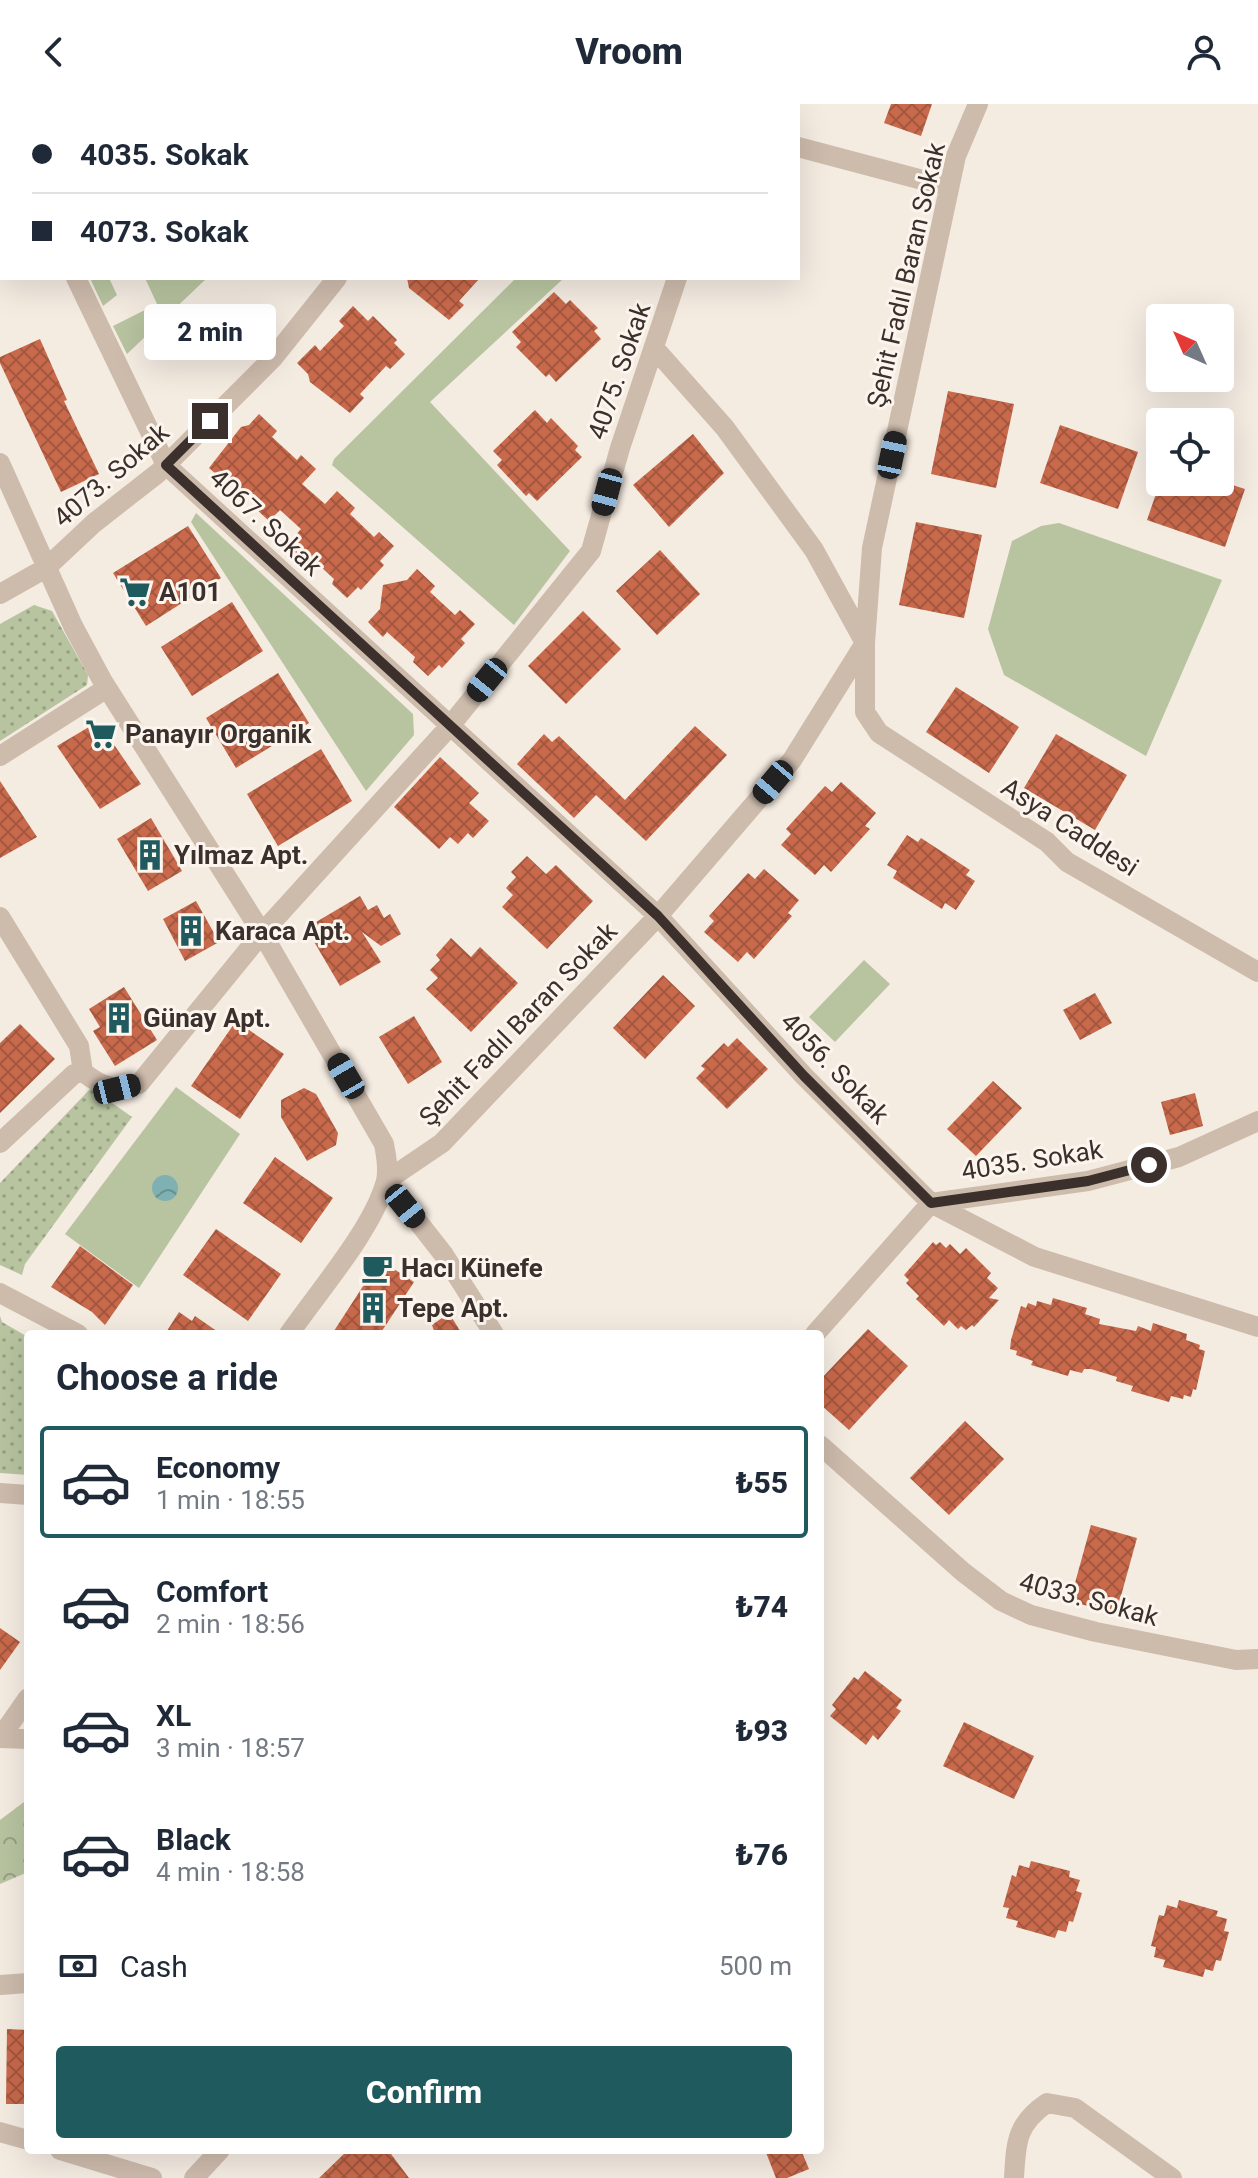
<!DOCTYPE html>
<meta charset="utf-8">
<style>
:root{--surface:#fff;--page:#f2f2f3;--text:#1f2937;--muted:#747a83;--line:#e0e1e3;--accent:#1f5a5e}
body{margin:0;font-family:Roboto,sans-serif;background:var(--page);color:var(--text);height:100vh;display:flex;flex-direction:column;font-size:30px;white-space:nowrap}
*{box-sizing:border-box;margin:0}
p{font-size:26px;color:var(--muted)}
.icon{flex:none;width:44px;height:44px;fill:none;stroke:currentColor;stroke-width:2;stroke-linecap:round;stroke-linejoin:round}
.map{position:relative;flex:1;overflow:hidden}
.drawer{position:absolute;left:24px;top:1226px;width:800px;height:824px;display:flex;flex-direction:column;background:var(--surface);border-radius:8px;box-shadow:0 8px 32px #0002}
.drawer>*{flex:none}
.guide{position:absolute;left:0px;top:0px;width:800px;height:176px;box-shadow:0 8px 32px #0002;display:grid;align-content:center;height:176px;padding:0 32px;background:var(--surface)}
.needle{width:52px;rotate:315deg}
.fabs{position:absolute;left:1146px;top:200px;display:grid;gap:16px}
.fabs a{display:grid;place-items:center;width:88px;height:88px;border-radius:8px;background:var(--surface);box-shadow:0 8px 32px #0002;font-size:40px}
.end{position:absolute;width:36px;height:36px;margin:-18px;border:10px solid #3b302b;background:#fff;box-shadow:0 0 0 4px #fff}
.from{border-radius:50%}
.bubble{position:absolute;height:56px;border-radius:8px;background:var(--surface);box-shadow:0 8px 32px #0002;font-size:26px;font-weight:800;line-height:56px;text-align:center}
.car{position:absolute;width:24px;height:48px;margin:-24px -12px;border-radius:10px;box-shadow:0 0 6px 2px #0007;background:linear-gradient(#222 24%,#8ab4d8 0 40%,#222 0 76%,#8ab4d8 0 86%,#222 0)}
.guide b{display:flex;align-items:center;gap:28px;height:76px;font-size:30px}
.guide b+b{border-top:2px solid var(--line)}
.guide i{width:20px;height:20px;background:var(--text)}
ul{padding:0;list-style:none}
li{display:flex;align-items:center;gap:24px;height:112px;margin:0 16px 12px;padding:0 16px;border:4px solid transparent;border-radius:8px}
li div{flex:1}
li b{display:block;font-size:30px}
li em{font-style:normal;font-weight:800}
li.on{border-color:var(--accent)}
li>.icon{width:72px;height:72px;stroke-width:1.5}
h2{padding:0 32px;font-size:36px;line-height:96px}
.pay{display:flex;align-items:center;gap:20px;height:88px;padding:0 32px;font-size:30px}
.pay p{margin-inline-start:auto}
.action{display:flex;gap:16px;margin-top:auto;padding:16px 32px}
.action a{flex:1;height:92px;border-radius:8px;background:var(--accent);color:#fff;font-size:32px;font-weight:800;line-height:92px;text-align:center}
header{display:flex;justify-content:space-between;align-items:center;height:104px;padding:0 32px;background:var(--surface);font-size:36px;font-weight:800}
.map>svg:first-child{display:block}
.grass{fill:#b8c4a0}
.forest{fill:url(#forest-crowns)}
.park{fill:url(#park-dots)}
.water{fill:url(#water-waves)}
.building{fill:url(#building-cross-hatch)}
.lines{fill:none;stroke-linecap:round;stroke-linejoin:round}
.minor{stroke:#cdbbac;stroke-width:20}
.route{stroke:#3b302b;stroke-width:10}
.labels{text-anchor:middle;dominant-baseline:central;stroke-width:6;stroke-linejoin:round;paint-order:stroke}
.street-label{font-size:26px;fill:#3b302b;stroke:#fbf5ee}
.poi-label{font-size:26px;font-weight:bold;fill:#3b302b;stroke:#fbf5ee;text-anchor:start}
</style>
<header><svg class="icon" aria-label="back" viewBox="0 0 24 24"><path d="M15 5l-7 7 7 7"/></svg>Vroom<svg class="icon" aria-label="person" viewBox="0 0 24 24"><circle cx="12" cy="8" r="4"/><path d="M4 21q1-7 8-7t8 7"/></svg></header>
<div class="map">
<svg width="1258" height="2074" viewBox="0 0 1258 2074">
<defs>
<pattern id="forest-crowns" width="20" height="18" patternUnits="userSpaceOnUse" patternTransform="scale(2)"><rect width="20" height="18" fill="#b8c4a0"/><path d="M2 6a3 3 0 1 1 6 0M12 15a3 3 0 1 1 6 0" fill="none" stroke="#97a083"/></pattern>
<pattern id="park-dots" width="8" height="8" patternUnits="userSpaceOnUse" patternTransform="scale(2)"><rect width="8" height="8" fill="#b8c4a0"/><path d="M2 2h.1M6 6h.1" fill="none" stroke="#97a083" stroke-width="1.8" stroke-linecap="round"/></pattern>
<pattern id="water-waves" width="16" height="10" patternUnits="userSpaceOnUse" patternTransform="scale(2)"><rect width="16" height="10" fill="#7fb0b2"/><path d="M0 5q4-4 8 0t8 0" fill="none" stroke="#699091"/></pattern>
<pattern id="building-cross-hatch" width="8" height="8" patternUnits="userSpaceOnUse" patternTransform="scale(2)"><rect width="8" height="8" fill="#c8694b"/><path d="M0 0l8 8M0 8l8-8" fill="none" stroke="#a4573f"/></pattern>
</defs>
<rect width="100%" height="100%" fill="#f4ebe1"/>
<!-- grass -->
<path class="grass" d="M 90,174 L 109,174 L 117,191 L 103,202 Z
M 145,174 L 207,174 L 127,250 L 113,222 L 157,200 Z
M 516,174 L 564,174 L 430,298 L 570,447 L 514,521 L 332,361 L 334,355 Z
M 196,409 L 413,610 L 414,631 L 366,687 L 191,418 Z
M 1059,419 L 1222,476 L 1146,652 L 1004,571 L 988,525 L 1012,437 L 1041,422 Z
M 864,856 L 890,880 L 835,938 L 809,913 Z
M 176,983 L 240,1030 L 139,1184 L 65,1130 Z"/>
<!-- forest -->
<path class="forest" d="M 8,0 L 150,0 L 9,2 Z
M 28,1695 L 28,1768 L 0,1780 L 0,1716 Z"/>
<!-- park -->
<path class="park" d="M 34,501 L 52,507 L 88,571 L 87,581 L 0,637 L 0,520 Z
M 91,984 L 132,1013 L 25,1160 L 22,1171 L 0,1161 L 0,1079 Z
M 0,1212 L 2,1218 L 28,1233 L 28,1371 L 0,1369 Z"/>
<!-- water -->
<path class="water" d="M152 1084a13 13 0 1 1 26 0a13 13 0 1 1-26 0Z"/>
<!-- building -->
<path class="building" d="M 891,0 L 932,0 L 921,32 L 884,19 Z
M 407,174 L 480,174 L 459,197 L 464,201 L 449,216 L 409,184 Z
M 554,188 L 566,200 L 570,196 L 598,224 L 594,227 L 601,235 L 556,278 L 549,270 L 546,273 L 516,243 L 521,238 L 512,228 Z
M 353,202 L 368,217 L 373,212 L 397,236 L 394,239 L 405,250 L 390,265 L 386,262 L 360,290 L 364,294 L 350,309 L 310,278 L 308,270 L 297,259 L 315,241 L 320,247 L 344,222 L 339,217 Z
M 40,235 L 67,296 L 64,297 L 99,370 L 61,388 L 0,259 L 0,253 Z
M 948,287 L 1014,300 L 996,384 L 931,370 Z
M 535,306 L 547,319 L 551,314 L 578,342 L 575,346 L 582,353 L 537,397 L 529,389 L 526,392 L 497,361 L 502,356 L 493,347 Z
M 259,310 L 277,327 L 272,333 L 297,356 L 301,351 L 316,365 L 302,380 L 325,400 L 337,387 L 355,404 L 350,410 L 374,433 L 379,428 L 394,442 L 380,457 L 384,461 L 361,486 L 358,483 L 347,494 L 332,480 L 334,475 L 307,450 L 302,455 L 287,441 L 301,425 L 280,406 L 269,417 L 254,403 L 257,399 L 229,373 L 225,378 L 209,364 L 241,323 L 249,321 Z
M 1060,321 L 1138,348 L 1118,405 L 1040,379 Z
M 693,330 L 724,369 L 669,423 L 633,381 Z
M 1160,378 L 1223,378 L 1245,385 L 1225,443 L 1147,416 Z
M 916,418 L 982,431 L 964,514 L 899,501 Z
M 188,422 L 221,474 L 146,522 L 113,469 Z
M 660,446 L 700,490 L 657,531 L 616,487 Z
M 417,465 L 435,482 L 430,488 L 455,511 L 460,506 L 475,520 L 461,535 L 465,539 L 442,564 L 439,561 L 428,572 L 413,558 L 415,553 L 387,528 L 383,533 L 368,518 L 380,505 L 383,481 L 407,476 Z
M 232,498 L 263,547 L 192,592 L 161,543 Z
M 583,507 L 621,545 L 566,600 L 528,562 Z
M 278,569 L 309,619 L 236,664 L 206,614 Z
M 956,583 L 1019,623 L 989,669 L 926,628 Z
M 94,620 L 104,626 L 141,680 L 100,705 L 57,642 Z
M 695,622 L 727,651 L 646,737 L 596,691 L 574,714 L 517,660 L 544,630 L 552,638 L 559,632 L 625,696 Z
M 1056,630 L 1127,671 L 1095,726 L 1024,684 Z
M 321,645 L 352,697 L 278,742 L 247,690 Z
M 440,653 L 479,689 L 469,699 L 489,717 L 473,734 L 468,729 L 458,740 L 450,733 L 439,745 L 394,703 Z
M 0,677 L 37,733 L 0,754 Z
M 841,678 L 876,709 L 865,722 L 870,725 L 831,768 L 824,761 L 815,771 L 781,741 L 791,730 L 786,725 L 825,682 L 832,688 Z
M 151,714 L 182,767 L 148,787 L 117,735 Z
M 907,731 L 918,738 L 921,734 L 970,766 L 966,771 L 975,777 L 956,806 L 945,799 L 942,805 L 893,774 L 897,767 L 887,761 Z
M 527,752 L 546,770 L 556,761 L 593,797 L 547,845 L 502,803 L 513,791 L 506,784 L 516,773 L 511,768 Z
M 764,765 L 799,796 L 788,809 L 792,812 L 754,855 L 747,848 L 738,858 L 704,828 L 714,817 L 709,812 L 748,769 L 755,775 Z
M 360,792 L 368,806 L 377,801 L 384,814 L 390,810 L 401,830 L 381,842 L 362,828 L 381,858 L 340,882 L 306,824 Z
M 196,797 L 219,838 L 185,857 L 163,815 Z
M 451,834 L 471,853 L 480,843 L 518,879 L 471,928 L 426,885 L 438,874 L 430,866 L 440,856 L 436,851 Z
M 663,871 L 695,902 L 645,955 L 613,924 Z
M 124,883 L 157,936 L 115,962 L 93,927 L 100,923 L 89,905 Z
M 1095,889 L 1112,919 L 1080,936 L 1063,906 Z
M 414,912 L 442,958 L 408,980 L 379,933 Z
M 236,917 L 284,950 L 240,1015 L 191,982 Z
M 20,920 L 55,955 L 0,1009 L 0,939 Z
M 737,934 L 768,965 L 727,1005 L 696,974 L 705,965 L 701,962 L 724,939 L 728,943 Z
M 993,977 L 1022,1004 L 976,1052 L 947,1025 Z
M 304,984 L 316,990 L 338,1029 L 336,1041 L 307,1057 L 281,1013 L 281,996 Z
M 1195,989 L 1203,1022 L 1170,1031 L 1161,998 Z
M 275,1053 L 333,1094 L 301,1139 L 243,1099 Z
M 216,1125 L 281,1170 L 248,1217 L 183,1171 Z
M 933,1138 L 936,1141 L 940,1138 L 946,1144 L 950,1140 L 960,1150 L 966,1144 L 991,1169 L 987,1174 L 998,1184 L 989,1194 L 999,1196 L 974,1223 L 972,1221 L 966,1226 L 961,1222 L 958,1225 L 949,1216 L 944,1222 L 916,1195 L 919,1192 L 906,1179 L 909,1176 L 904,1171 Z
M 80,1142 L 133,1181 L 105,1221 L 92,1208 L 51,1183 Z
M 380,1156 L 414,1178 L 380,1230 L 332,1230 Z
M 1053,1194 L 1087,1204 L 1085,1210 L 1100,1215 L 1099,1220 L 1136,1227 L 1138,1222 L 1151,1227 L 1153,1219 L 1187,1230 L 1186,1236 L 1200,1241 L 1199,1245 L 1205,1247 L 1196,1286 L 1193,1285 L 1191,1293 L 1184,1291 L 1183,1295 L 1171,1292 L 1169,1298 L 1131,1287 L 1133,1282 L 1116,1277 L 1117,1273 L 1091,1265 L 1084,1265 L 1082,1269 L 1070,1266 L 1068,1272 L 1031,1261 L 1033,1257 L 1016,1251 L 1017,1247 L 1010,1245 L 1011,1236 L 1021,1202 L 1026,1204 L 1028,1199 L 1036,1202 L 1037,1197 L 1051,1201 Z
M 179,1208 L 192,1217 L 195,1212 L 221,1230 L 165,1230 Z
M 449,1209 L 462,1230 L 435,1230 L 432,1221 Z
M 868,1225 L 908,1262 L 849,1326 L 820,1300 L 820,1276 Z
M 965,1317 L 1004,1355 L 949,1411 L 910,1374 Z
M 1091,1421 L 1137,1434 L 1116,1510 L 1070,1497 Z
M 0,1524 L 20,1538 L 0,1566 Z
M 865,1567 L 902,1596 L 896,1604 L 901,1607 L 878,1636 L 873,1631 L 866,1641 L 830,1612 L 836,1605 L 832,1601 L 854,1573 L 858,1576 Z
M 964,1618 L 1034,1652 L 1014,1695 L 943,1662 Z
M 1031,1757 L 1070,1767 L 1069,1773 L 1080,1776 L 1076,1787 L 1082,1789 L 1073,1818 L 1069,1817 L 1066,1828 L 1058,1826 L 1055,1834 L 1016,1823 L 1018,1817 L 1006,1814 L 1009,1804 L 1003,1803 L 1012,1771 L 1016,1773 L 1019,1761 L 1029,1764 Z
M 1179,1796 L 1218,1807 L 1216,1812 L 1227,1815 L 1224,1827 L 1229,1828 L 1221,1857 L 1216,1856 L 1213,1867 L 1205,1865 L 1203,1873 L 1163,1863 L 1165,1856 L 1154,1853 L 1156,1843 L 1151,1842 L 1159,1811 L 1164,1812 L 1167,1801 L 1177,1804 Z
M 7,1925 L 28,1926 L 28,2000 L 6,2000 Z
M 348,2046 L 388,2046 L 409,2074 L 319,2074 Z
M 765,2046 L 801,2046 L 809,2065 L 787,2074 L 776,2074 Z"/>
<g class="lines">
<!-- minor -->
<path class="minor" d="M 634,0 L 642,2
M 474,2 L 475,0
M 730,2 L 731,0
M 0,10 L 2,15
M 798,43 L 949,83
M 76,174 L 166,361 L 658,812 L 804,972 L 931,1099 L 1035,1153 L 1258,1223
M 655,245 L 725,324 L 814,446 L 865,539 L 865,608 L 879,629 L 1047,738 L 1067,758 L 1258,868
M 0,359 L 73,522 L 102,576 L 262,829 L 384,1040 C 386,1052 389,1064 386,1077 C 373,1125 318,1188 289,1230
M 0,490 L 46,464 L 94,419 L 158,369 L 273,254 L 337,174
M 0,652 L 107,584
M 0,813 L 79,942 L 83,968
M 0,1039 L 74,970 L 83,968 C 103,984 114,986 139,980 L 262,829 L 450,622 L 591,447 L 620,344 L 677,174
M 386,1077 L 442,1039 L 658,812 L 792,656 L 865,539 L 872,444 L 956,52 L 978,0
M 386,1077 L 444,1151 L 494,1230
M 0,1189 L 78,1230
M 815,1230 L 931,1099 L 1088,1077 L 1179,1053 L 1258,1017
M 820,1341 L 963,1468 L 1001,1497 L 1031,1511 L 1096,1528 L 1236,1556 L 1258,1555
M 0,1389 L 28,1391
M 0,1634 L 28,1594
M 0,1634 L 28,1635
M 0,1881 L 28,1879
M 0,2028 L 28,2036
M 60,2046 L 152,2074
M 194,2074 L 220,2046
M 1014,2074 C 1016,2039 1016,2020 1047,1999 L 1075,2004 L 1172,2074"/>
</g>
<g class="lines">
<!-- route -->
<path class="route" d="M 210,317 L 166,361 L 658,812 L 804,972 L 931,1099 L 1088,1077 L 1149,1061"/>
</g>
<!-- icons -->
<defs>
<symbol id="supermarket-bare" viewBox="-9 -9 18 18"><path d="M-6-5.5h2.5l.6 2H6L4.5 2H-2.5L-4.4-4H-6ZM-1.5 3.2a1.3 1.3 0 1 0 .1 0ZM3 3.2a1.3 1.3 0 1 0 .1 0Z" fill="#1f5a5e" stroke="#fbf5ee" stroke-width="2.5" paint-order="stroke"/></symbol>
<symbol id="building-bare" viewBox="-9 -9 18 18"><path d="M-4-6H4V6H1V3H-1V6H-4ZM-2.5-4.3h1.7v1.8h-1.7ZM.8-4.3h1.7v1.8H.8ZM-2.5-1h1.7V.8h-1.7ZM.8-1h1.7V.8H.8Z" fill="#1f5a5e" stroke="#fbf5ee" stroke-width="2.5" paint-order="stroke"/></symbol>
<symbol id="cafe-bare" viewBox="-9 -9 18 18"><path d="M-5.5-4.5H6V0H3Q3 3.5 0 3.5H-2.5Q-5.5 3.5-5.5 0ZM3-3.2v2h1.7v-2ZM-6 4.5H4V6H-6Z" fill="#1f5a5e" stroke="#fbf5ee" stroke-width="2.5" paint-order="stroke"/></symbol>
</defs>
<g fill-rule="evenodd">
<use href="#supermarket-bare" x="113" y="466" width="44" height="44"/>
<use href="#supermarket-bare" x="79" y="608" width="44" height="44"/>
<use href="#building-bare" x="128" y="729" width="44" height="44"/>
<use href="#building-bare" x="169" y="805" width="44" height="44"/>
<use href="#building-bare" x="97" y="892" width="44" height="44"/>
<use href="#cafe-bare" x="355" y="1142" width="44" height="44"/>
<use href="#building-bare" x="351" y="1182" width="44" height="44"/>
</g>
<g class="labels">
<!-- street labels -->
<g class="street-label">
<text transform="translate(906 171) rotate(-77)">Şehit Fadıl Baran Sokak</text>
<text transform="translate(619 267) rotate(-71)">4075. Sokak</text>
<text transform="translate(111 371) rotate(-41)">4073. Sokak</text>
<text transform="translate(266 418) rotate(43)">4067. Sokak</text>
<text transform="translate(1070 723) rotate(33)">Asya Caddesi</text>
<text transform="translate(518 920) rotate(-46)">Şehit Fadıl Baran Sokak</text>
<text transform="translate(835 964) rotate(46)">4056. Sokak</text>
<text transform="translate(1032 1056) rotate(-9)">4035. Sokak</text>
<text transform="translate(1089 1495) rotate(15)">4033. Sokak</text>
</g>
<!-- poi labels -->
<g class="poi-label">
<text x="159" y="488">A101</text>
<text x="125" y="630">Panayır Organik</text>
<text x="174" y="751">Yılmaz Apt.</text>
<text x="215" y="827">Karaca Apt.</text>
<text x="143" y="914">Günay Apt.</text>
<text x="401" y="1164">Hacı Künefe</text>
<text x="397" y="1204">Tepe Apt.</text>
</g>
</g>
</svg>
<div class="fabs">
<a><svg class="needle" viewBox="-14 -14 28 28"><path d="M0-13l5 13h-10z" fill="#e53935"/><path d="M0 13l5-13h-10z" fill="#747a83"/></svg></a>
<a><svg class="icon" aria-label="locate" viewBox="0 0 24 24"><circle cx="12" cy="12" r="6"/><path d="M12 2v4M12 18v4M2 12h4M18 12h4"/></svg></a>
</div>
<i class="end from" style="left:1149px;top:1061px"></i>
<i class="end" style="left:210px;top:317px"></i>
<div class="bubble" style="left:144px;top:200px;width:132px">2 min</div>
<i class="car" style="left:892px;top:351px;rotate:12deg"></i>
<i class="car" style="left:607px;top:388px;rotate:195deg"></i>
<i class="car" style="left:487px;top:576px;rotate:219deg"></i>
<i class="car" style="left:773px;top:678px;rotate:220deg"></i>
<i class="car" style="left:346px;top:972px;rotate:330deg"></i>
<i class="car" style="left:117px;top:985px;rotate:76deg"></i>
<i class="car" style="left:405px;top:1102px;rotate:141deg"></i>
<div class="guide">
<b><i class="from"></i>4035. Sokak</b>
<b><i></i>4073. Sokak</b>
</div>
<section class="drawer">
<h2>Choose a ride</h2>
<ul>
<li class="on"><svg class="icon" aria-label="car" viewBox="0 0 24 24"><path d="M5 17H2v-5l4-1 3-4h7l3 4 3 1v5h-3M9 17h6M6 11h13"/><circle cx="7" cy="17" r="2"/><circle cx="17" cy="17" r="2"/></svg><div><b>Economy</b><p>1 min · 18:55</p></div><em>₺55</em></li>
<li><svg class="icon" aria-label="car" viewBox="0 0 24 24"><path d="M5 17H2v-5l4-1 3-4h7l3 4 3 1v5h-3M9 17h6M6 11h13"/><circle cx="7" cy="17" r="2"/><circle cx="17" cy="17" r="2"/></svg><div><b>Comfort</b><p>2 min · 18:56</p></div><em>₺74</em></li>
<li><svg class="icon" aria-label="car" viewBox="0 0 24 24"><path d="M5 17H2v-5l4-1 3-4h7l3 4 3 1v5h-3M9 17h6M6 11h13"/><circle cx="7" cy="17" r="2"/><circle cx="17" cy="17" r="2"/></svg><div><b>XL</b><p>3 min · 18:57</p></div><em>₺93</em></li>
<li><svg class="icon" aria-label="car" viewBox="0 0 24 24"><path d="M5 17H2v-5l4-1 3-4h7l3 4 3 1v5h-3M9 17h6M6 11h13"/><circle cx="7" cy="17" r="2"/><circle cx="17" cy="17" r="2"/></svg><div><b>Black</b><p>4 min · 18:58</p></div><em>₺76</em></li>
</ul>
<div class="pay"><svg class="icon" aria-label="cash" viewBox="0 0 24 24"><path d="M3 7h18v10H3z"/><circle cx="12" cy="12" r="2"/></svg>Cash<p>500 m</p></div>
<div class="action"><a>Confirm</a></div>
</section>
</div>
